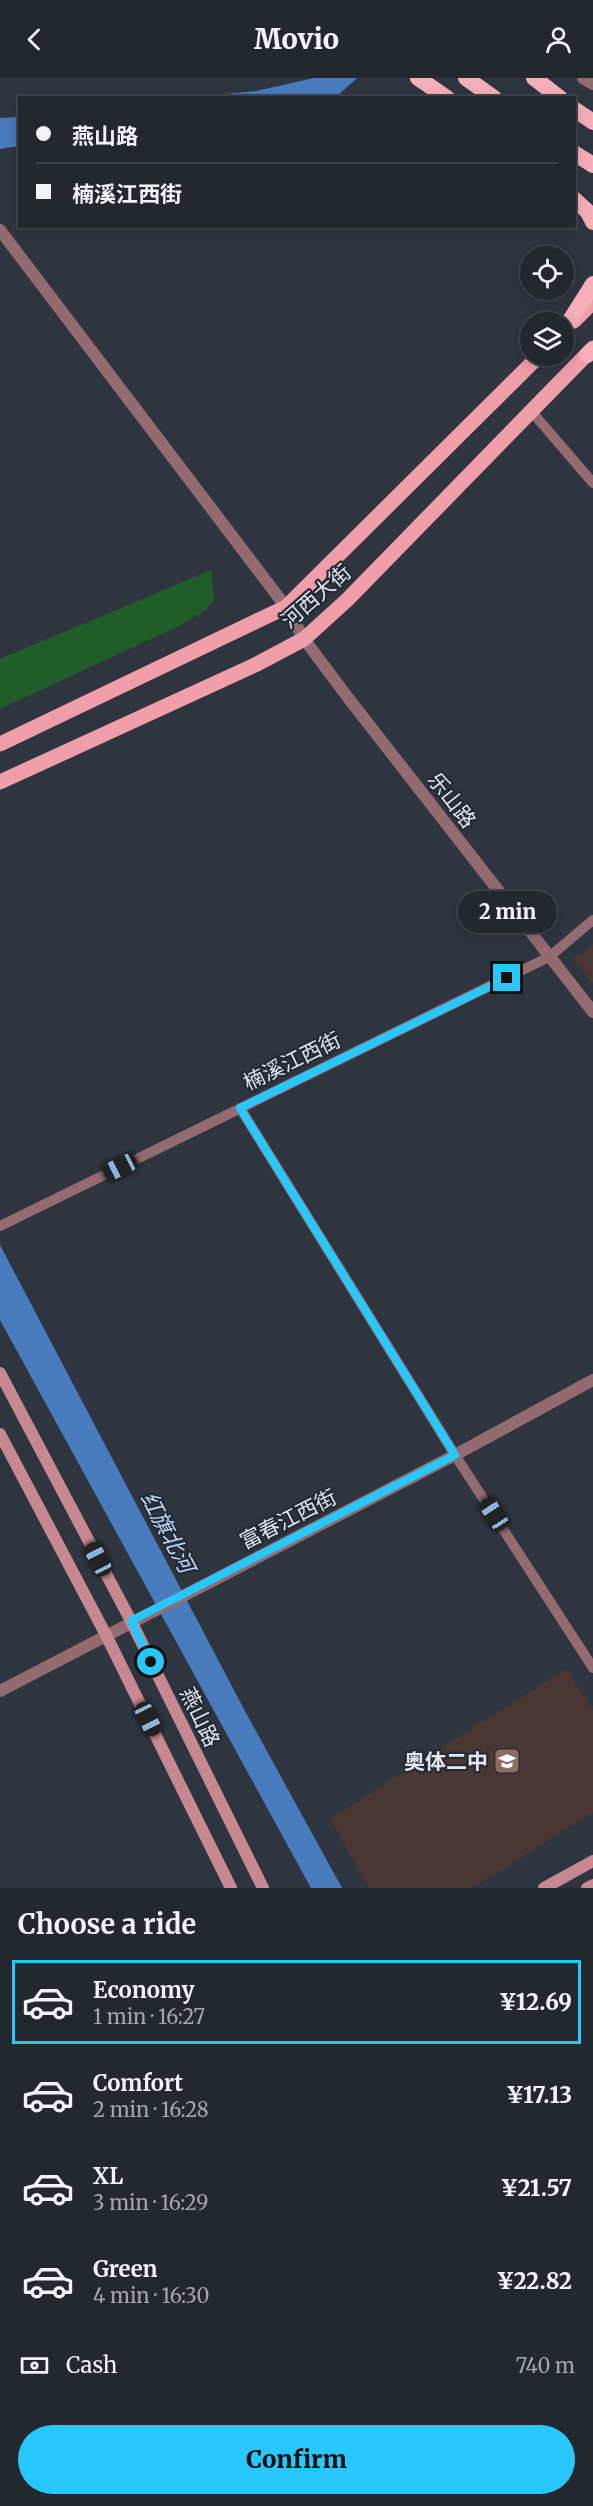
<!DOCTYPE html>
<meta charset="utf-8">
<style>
:root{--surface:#23282f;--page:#2b3037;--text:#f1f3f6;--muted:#a3a6aa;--line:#40444b;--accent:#28c8ff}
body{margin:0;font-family:Merriweather,"Noto Sans SC",serif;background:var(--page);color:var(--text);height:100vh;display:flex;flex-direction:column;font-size:22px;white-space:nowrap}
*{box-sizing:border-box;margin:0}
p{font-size:20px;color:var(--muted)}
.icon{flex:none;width:33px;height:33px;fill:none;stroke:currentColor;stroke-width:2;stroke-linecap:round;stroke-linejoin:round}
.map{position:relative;height:1810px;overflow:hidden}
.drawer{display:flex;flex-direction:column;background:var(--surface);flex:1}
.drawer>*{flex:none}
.hud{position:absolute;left:18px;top:18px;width:558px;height:132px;border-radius:0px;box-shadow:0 3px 15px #0003,0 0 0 2px var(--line);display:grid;align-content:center;height:132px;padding:0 18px;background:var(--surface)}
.fabs{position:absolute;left:520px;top:168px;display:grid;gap:12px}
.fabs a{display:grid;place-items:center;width:54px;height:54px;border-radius:50%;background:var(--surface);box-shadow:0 3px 15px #0003,0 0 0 2px var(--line);font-size:30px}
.end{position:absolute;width:27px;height:27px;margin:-14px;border:8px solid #28c8ff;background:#111;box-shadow:0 0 0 3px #111}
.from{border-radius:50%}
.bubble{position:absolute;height:42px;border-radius:21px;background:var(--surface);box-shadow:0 3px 15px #0003,0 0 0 2px var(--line);font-size:20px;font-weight:800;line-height:42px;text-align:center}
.car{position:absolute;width:18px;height:36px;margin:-18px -9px;border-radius:8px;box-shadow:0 0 4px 2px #0007;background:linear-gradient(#222 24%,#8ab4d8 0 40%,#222 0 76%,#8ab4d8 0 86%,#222 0)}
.hud b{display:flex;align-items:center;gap:21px;height:57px;font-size:22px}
.hud b+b{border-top:2px solid var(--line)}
.hud i{width:15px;height:15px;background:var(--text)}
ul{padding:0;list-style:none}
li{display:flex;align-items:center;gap:18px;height:84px;margin:0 12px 9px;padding:0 6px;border:3px solid transparent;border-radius:0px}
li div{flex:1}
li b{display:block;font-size:22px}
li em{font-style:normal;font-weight:800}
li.selected{border-color:var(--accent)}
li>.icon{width:54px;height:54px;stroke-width:1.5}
h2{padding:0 18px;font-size:27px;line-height:72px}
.pay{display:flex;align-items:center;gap:15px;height:66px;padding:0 18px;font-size:22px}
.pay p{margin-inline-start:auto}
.action{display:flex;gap:12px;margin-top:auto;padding:12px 18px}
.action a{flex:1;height:69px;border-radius:36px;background:var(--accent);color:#111;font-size:24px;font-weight:800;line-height:69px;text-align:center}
header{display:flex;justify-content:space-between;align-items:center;height:78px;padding:0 18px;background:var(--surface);font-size:27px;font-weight:800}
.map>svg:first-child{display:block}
.education{fill:#4b3733}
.green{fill:#215d29}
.water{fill:#497cbf}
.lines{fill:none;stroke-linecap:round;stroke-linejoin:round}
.minor{stroke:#936b70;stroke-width:10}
.tertiary{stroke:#936b70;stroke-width:12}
.secondary{stroke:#c88891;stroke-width:12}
.primary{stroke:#f19eab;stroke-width:15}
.trunk{stroke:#f7afba;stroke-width:16}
.route{stroke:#28c8ff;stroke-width:8}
.labels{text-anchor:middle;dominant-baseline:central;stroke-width:4.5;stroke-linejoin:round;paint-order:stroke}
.street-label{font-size:21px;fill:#e2e6ed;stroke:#252b35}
.poi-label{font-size:21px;font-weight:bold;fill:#e2e6ed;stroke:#252b35;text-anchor:end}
.water-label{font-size:22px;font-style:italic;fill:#bed9fe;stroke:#252b35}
</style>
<header><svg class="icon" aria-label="back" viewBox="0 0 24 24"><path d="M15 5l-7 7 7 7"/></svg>Movio<svg class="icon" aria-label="person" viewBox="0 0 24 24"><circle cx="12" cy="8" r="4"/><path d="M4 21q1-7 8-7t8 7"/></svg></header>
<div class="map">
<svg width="593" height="1810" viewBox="0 0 593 1810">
<rect width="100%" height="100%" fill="#2f353f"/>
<!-- education -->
<path class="education" d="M 593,866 L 593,906 L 573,881 Z
M 566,1591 L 593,1633 L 593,1734 L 473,1810 L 369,1810 L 330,1741 Z"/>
<!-- green -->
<path class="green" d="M 211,492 L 214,522 L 206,532 L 181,547 L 0,631 L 0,581 Z"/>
<!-- water -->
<path class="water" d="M 314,0 L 357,0 L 336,19 L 194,19 L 256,13 Z
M 19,39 L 19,68 L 0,71 L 0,40 Z
M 0,1167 L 246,1635 L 342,1810 L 311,1810 L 0,1242 Z"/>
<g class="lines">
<!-- minor -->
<path class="minor" d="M 532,334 L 593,405
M 240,1030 L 455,1377 L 593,1590
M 0,1148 L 549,879 L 593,842"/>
<!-- tertiary -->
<path class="tertiary" d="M 583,0 L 593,6
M 0,152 L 286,529 L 304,561 L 349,621 L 593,934
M 0,1613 L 455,1377 L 593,1302"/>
<!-- secondary -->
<path class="secondary" d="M 0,1295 L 131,1543 L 263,1810
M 0,1356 L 106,1557 L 231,1810
M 544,1810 L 593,1783
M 587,1810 L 593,1807"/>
<!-- primary -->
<path class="primary" d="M 574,243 L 593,224
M 0,666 L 286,529 L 539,278
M 0,704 L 255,587 L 304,561 L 347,522 L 593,270"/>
<!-- trunk -->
<path class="trunk" d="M 418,0 L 447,20
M 466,0 L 494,20
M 534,0 L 560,20
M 574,31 L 593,44
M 574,75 L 593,87
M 574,121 L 588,134 L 593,144
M 564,252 L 593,206
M 587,277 L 593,272"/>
</g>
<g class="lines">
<!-- route -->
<path class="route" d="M 151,1584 L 131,1543 L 455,1377 L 240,1030 L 507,900"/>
</g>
<!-- icons -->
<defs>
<symbol id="school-square" viewBox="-11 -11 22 22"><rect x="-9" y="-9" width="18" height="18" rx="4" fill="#8d6e63" stroke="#252b35"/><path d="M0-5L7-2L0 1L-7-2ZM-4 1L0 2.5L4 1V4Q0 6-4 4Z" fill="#fff"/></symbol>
</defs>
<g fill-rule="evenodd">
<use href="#school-square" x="492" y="1668" width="30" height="30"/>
</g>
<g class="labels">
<!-- street labels -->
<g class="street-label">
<text transform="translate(316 518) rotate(-41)">河西大街</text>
<text transform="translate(452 722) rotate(52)">乐山路</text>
<text transform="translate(292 983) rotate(-26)">楠溪江西街</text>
<text transform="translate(288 1441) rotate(-27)">富春江西街</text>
<text transform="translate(200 1639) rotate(64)">燕山路</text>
</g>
<!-- poi labels -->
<g class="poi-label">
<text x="488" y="1683">奥体二中</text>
</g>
<!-- water labels -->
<g class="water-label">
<text transform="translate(168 1454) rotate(62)">红旗北河</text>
</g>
</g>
</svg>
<div class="fabs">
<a><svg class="icon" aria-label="locate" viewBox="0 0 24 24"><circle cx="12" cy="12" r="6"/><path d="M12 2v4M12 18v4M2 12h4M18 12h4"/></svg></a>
<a><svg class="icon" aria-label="layers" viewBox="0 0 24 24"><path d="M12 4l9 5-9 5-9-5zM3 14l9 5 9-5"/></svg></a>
</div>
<i class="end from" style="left:151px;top:1584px"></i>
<i class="end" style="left:507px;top:900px"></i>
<div class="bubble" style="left:458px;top:813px;width:99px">2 min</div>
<i class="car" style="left:120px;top:1089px;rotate:244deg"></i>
<i class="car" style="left:494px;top:1436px;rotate:327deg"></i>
<i class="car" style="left:98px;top:1481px;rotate:332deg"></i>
<i class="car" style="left:148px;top:1641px;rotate:154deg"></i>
<div class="hud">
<b><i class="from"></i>燕山路</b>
<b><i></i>楠溪江西街</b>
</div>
</div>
<section class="drawer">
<h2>Choose a ride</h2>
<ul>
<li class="selected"><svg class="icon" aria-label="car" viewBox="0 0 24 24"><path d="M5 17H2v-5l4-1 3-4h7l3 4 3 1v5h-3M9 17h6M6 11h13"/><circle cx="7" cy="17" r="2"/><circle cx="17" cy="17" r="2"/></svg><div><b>Economy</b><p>1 min · 16:27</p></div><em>¥12.69</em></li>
<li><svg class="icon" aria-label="car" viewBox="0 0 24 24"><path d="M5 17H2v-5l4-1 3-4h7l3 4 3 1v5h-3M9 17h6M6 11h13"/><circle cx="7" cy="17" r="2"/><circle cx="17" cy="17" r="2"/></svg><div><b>Comfort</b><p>2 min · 16:28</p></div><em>¥17.13</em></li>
<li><svg class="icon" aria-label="car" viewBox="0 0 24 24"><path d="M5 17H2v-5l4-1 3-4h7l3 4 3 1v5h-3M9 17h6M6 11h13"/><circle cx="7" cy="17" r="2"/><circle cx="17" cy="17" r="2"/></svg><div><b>XL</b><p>3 min · 16:29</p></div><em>¥21.57</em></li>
<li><svg class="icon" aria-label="car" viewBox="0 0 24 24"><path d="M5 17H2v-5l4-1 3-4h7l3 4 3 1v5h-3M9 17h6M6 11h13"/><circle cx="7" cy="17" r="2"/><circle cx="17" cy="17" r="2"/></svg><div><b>Green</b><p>4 min · 16:30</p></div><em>¥22.82</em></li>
</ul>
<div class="pay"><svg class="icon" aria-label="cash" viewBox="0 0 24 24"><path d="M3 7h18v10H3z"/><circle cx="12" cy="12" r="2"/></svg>Cash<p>740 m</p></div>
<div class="action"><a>Confirm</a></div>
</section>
